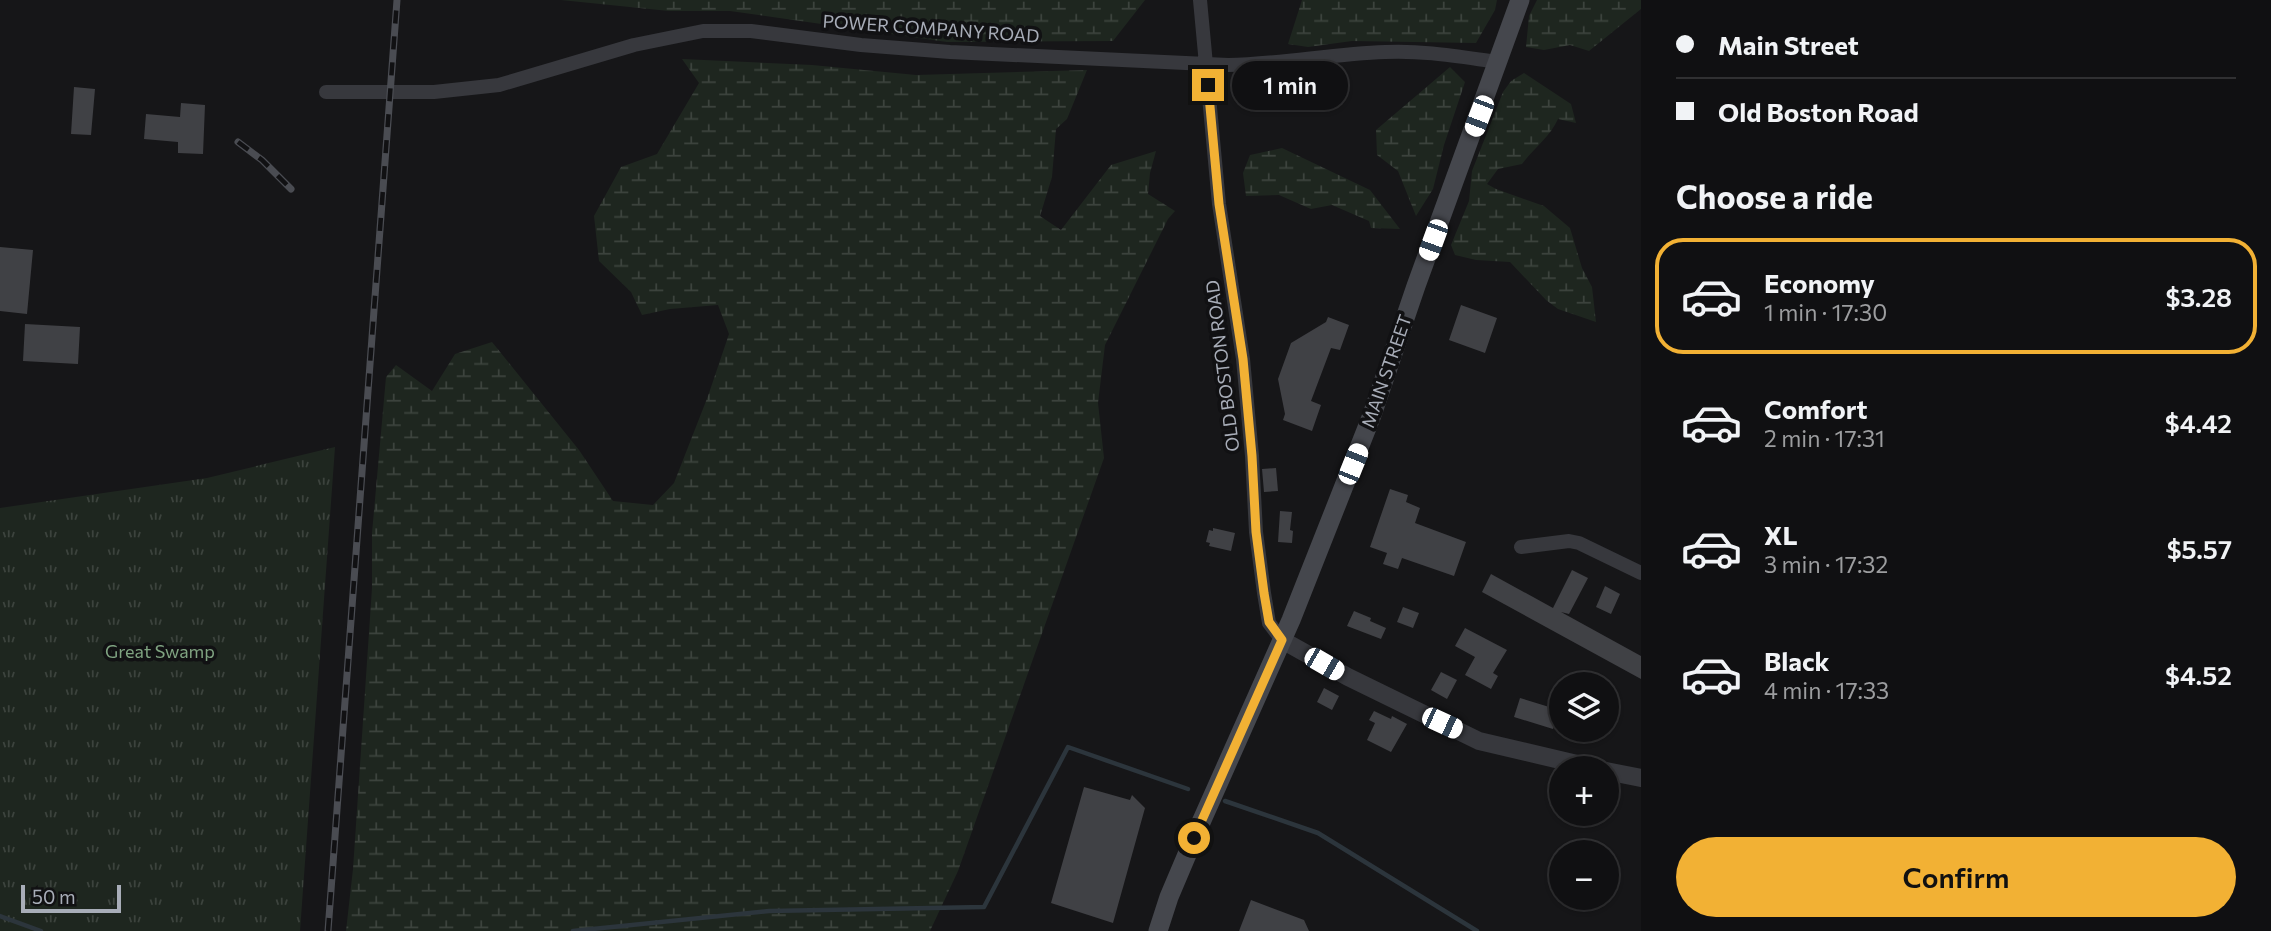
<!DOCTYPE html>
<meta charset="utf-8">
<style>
:root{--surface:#101012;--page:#1e1e20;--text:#f1f3f6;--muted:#9c9d9f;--line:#303032;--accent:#f2b134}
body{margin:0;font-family:Commissioner,sans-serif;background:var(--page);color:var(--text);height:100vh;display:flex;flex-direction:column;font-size:26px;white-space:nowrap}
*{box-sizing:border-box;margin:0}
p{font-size:23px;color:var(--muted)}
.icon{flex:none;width:38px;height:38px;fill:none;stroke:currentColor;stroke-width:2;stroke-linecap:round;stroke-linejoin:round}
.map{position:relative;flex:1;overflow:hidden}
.drawer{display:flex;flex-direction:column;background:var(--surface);width:630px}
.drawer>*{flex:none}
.banner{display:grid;align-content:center;height:154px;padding:0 35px;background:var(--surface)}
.fabs{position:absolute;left:1549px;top:672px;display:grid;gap:14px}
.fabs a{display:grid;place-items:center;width:70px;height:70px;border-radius:50%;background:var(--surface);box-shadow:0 2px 5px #0004,0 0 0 2px var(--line);font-size:35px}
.scale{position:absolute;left:21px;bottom:18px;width:100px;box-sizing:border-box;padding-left:7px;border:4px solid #a8adb8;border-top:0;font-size:19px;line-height:24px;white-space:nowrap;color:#a8adb8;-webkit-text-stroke:5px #111113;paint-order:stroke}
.end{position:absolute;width:32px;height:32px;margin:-16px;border:9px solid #f2b134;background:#111;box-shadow:0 0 0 4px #111}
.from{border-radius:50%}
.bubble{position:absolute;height:49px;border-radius:24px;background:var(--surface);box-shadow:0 2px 5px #0004,0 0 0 2px var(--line);font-size:23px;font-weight:600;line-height:49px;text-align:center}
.car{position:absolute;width:21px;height:42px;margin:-21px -10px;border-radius:9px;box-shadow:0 0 5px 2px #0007;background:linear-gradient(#fff 24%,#345 0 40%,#fff 0 76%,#345 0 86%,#fff 0)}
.banner b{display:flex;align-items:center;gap:24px;height:66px;font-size:26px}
.banner b+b{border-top:2px solid var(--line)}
.banner i{width:18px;height:18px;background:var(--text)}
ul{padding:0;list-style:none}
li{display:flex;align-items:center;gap:21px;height:116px;margin:0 14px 10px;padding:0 21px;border:4px solid transparent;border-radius:28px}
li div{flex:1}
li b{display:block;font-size:26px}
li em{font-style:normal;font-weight:600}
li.active{border-color:var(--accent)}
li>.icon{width:63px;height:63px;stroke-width:1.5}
h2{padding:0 35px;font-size:32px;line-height:84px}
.cta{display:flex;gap:14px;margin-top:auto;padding:14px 35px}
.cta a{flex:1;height:80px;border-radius:42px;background:var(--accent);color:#111;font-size:28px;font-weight:600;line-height:80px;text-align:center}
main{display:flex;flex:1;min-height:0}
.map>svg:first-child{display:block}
.wetland{fill:url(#wetland-marsh)}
.park{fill:url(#park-tufts)}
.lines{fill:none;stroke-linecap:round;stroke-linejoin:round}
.stream{stroke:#2c353c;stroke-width:4.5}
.building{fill:#404145}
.minor{stroke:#37383d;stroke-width:14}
.tertiary{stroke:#37383d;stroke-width:18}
.secondary{stroke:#45474d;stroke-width:19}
.rail-casing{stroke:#4a4c52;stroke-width:7}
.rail{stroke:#111113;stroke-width:4.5;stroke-dasharray:13;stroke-linecap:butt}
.route{stroke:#f2b134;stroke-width:9}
.labels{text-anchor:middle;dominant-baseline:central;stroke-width:7;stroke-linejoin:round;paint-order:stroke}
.street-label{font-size:18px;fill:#a8adb8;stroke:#111113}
.park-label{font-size:18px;fill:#7fa381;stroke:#111113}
</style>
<main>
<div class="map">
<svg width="1641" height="931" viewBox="0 0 1641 931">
<defs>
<pattern id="wetland-marsh" width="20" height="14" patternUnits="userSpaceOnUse" patternTransform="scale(1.75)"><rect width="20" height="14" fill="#1e261f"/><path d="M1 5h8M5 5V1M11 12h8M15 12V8" fill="none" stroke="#3c433d"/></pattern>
<pattern id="park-tufts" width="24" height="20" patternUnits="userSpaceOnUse" patternTransform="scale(1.75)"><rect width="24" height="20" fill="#1e261f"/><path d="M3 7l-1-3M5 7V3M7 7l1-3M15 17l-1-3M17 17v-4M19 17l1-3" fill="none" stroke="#3c433d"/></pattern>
</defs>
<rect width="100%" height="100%" fill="#161618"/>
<!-- wetland -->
<path class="wetland" d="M 561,0 L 1145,0 L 1113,41 L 947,42 L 730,11 L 669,11 Z
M 1302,0 L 1497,0 L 1495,10 L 1476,43 L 1352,41 L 1308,47 L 1288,44 Z
M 1537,0 L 1641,0 L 1641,9 L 1589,51 L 1570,45 L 1544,50 L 1526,47 L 1529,16 Z
M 682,59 L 812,65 L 916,75 L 1087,70 L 1067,119 L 1056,129 L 1052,177 L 1040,216 L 1061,230 L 1111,165 L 1156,151 L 1150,173 L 1148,194 L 1175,211 L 1168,219 L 1105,345 L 1098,403 L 1104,458 L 958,871 L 930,931 L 346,931 L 353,869 L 372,588 L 372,533 L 386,377 L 396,365 L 432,391 L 455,354 L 492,342 L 579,450 L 613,501 L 653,505 L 674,483 L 708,396 L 729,334 L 718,305 L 670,309 L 642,315 L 631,292 L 599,261 L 594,216 L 621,167 L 657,154 L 699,83 Z
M 1450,67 L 1465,82 L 1444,145 L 1433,189 L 1416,216 L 1398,171 L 1377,155 L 1376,130 Z
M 1524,73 L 1571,104 L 1576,123 L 1558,119 C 1550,137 1534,148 1522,164 L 1498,169 L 1487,184 L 1496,189 L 1544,206 L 1570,228 L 1582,268 L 1592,287 L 1596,322 L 1558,309 L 1546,300 L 1510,262 L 1476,260 L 1455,255 L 1451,245 L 1469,201 L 1472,171 L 1503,92 L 1511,81 Z
M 1282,148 L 1370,190 L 1400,229 L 1371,228 L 1369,221 L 1332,205 L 1311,209 L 1279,195 L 1246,196 L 1243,173 L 1250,155 Z"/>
<!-- park -->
<path class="park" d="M 335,447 L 300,931 L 0,931 L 0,508 L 207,478 Z"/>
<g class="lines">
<!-- stream -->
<path class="stream" d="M 1225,801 L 1318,833 L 1477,931
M 0,916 L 41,931
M 573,931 L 769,911 L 984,907 L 1068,747 L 1188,789"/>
</g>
<!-- building -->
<path class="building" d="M 74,87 L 95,89 L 91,135 L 71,134 Z
M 181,103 L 205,105 L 203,154 L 178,153 L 178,142 L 144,139 L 146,114 L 180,117 Z
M 0,247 L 33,250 L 27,314 L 0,311 Z
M 1461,305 L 1497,318 L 1485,353 L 1449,340 Z
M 1328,317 L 1349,325 L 1340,350 L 1331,348 L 1311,401 L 1321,405 L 1312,431 L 1283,420 L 1285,414 L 1278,379 L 1291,343 L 1326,322 Z
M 25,324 L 80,327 L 78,364 L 23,361 Z
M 1276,468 L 1278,491 L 1264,492 L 1262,469 Z
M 1390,489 L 1408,495 L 1406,502 L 1420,508 L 1415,523 L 1466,542 L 1454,576 L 1402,558 L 1398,569 L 1383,564 L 1387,553 L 1370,547 Z
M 1280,511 L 1292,512 L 1290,530 L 1293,531 L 1292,543 L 1278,542 Z
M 1213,528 L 1235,533 L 1231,551 L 1209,546 L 1210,543 L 1206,542 L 1209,530 L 1213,531 Z
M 1572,570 L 1588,578 L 1569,614 L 1561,612 L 1641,656 L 1641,679 L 1482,592 L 1491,574 L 1553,608 Z
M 1605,586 L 1620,594 L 1611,614 L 1596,607 Z
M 1403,607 L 1419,613 L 1413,628 L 1397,622 Z
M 1354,611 L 1371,618 L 1370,621 L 1386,628 L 1381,639 L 1347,626 Z
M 1465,628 L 1507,650 L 1493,673 L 1498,676 L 1491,689 L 1465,675 L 1475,657 L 1455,646 Z
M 1441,672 L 1457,680 L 1447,699 L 1431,690 Z
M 1324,688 L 1339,696 L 1332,710 L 1317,702 Z
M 1520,698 L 1559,710 L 1553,729 L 1514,717 Z
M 1374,711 L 1391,719 L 1392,716 L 1407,724 L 1391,752 L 1367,740 L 1375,723 L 1369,720 Z
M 1084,787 L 1130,800 L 1132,795 L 1145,808 L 1113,923 L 1051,903 Z
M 1251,900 L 1304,920 L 1309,931 L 1239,931 Z"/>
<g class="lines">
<!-- minor -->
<path class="minor" d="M 1200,0 L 1219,204 L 1243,359 L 1252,456 L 1256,532 L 1264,593 L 1269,623 L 1282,640
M 326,92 L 434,92 L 499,85 L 634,45 L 703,31 L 751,31 L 861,45 L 950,52 L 1228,65 C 1280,64 1332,54 1385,52 C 1423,50 1461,57 1498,62
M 1521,547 L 1569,541 L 1579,543 L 1641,573"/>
<!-- tertiary -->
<path class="tertiary" d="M 1282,640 L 1348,677 L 1479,741 L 1594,768
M 1606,771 L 1641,778"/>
<!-- secondary -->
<path class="secondary" d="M 1158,931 L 1169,897 L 1194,838 L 1291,620 L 1372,415 L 1416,286 L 1520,0"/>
<defs>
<path id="rail" d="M 238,142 L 262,160 L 291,189
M 328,931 L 397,0"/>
</defs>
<!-- rail casing -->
<use href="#rail" class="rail-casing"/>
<!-- rail -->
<use href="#rail" class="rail"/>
</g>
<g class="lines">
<!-- route -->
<path class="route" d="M 1194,838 L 1282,640 L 1269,622 L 1264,593 L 1256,532 L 1252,456 L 1243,359 L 1219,204 L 1208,85"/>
</g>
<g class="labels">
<!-- street labels -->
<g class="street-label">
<text transform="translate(931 28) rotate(4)">POWER COMPANY ROAD</text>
<text transform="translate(1222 366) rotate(-97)">OLD BOSTON ROAD</text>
<text transform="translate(1386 371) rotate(-71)">MAIN STREET</text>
</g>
<!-- park labels -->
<g class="park-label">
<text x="160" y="651">Great Swamp</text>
</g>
</g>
</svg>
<div class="fabs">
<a><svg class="icon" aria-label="layers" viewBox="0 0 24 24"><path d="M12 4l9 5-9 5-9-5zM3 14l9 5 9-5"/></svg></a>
<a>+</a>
<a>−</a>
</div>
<div class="scale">50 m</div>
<i class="end from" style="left:1194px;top:838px"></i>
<i class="end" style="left:1208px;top:85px"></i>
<div class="bubble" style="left:1232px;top:61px;width:116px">1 min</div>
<i class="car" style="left:1479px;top:116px;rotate:201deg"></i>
<i class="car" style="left:1433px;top:240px;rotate:200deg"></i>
<i class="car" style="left:1353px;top:464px;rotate:22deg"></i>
<i class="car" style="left:1324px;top:664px;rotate:120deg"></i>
<i class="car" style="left:1442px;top:723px;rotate:115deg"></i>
</div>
<section class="drawer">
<div class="banner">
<b><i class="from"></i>Main Street</b>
<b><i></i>Old Boston Road</b>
</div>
<h2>Choose a ride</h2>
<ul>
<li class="active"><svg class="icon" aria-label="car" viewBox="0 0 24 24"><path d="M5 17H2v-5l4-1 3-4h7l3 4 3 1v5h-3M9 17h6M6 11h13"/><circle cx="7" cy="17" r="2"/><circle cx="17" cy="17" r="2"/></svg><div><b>Economy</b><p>1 min · 17:30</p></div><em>$3.28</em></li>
<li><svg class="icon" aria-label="car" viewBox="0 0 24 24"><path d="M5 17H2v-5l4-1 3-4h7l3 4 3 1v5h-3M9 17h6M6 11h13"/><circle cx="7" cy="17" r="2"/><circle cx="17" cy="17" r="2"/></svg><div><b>Comfort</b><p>2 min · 17:31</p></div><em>$4.42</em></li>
<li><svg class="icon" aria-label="car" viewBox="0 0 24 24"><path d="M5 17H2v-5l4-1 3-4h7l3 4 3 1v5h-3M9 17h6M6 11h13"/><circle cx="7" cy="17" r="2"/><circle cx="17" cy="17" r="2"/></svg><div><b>XL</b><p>3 min · 17:32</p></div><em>$5.57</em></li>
<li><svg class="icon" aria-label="car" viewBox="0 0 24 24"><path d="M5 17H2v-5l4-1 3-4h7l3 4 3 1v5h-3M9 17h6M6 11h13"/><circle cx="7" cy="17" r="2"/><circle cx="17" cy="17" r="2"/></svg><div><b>Black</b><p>4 min · 17:33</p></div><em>$4.52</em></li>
</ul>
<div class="cta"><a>Confirm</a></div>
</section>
</main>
